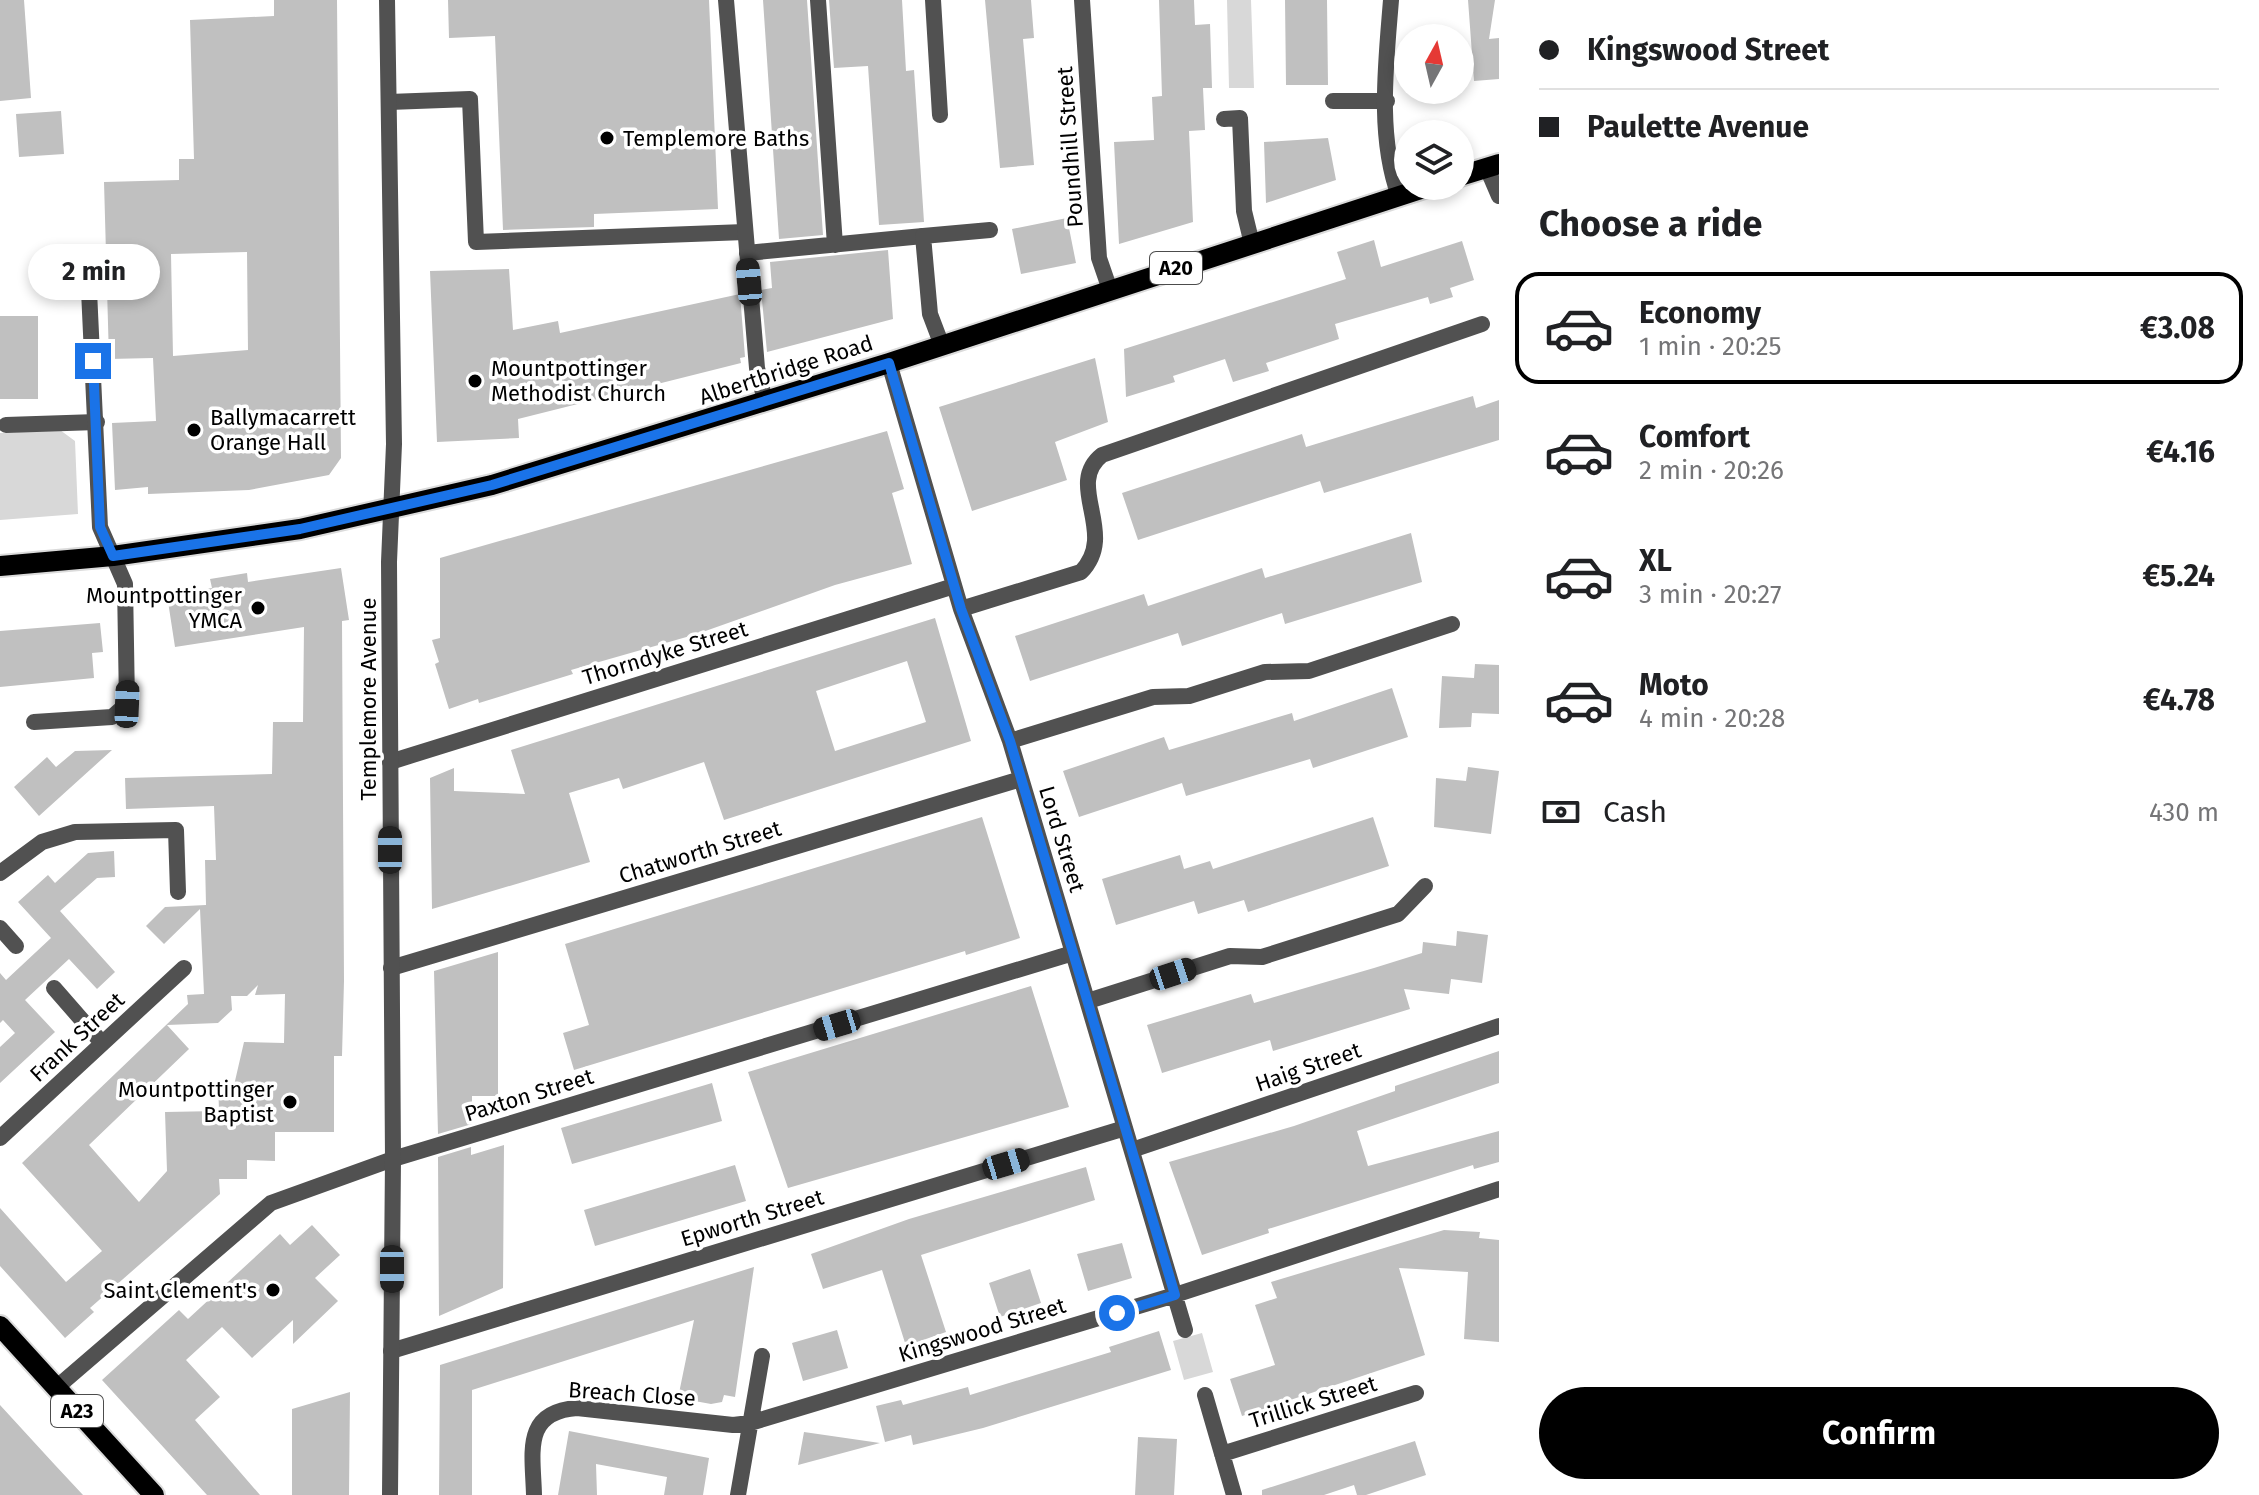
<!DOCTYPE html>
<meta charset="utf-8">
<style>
:root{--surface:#fff;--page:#f6f6f6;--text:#202124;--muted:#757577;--line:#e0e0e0;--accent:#000}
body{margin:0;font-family:"Fira Sans",sans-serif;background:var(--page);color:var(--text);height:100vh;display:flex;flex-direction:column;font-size:30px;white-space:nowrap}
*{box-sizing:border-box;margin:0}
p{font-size:26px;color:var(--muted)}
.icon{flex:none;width:44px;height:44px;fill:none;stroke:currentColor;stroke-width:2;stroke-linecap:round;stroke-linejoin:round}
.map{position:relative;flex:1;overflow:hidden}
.details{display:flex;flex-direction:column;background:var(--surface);width:760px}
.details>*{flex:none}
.guide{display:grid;align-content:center;height:176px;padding:0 40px;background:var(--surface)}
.needle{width:52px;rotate:8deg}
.fabs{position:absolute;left:1394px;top:24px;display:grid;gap:16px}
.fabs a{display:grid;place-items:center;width:80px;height:80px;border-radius:50%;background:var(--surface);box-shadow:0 4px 12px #0003;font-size:40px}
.end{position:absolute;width:36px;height:36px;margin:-18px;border:10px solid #1a73e8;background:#fff;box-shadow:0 0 0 4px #fff}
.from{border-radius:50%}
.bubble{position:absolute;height:56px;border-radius:28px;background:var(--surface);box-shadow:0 4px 12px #0003;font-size:26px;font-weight:700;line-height:56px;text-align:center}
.car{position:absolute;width:24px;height:48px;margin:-24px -12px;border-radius:10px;box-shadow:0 0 6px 2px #0007;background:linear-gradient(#222 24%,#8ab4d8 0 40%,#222 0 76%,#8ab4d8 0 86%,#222 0)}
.guide b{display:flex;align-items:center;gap:28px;height:76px;font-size:30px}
.guide b+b{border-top:2px solid var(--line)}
.guide i{width:20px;height:20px;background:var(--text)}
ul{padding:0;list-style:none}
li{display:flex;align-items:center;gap:24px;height:112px;margin:0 16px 12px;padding:0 24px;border:4px solid transparent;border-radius:24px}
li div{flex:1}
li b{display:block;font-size:30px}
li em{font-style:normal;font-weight:700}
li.active{border-color:var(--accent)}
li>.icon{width:72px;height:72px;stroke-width:1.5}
h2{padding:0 40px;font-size:36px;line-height:96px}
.pay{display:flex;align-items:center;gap:20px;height:88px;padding:0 40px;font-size:30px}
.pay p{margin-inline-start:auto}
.button{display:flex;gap:16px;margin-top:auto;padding:16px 40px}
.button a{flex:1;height:92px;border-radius:48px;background:var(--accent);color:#fff;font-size:32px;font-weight:700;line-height:92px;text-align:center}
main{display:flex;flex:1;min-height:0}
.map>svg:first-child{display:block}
.green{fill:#d8d8d8}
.building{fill:#c0c0c0;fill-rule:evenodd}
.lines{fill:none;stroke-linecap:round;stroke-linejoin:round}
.primary-casing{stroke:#dbdbdb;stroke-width:24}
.service{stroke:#515151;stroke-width:16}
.minor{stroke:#515151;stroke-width:16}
.tertiary{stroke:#515151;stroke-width:16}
.primary{stroke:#000;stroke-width:20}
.route{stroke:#1a73e8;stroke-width:10}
.poi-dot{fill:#000;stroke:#fff;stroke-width:3}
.labels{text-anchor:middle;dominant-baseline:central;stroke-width:7;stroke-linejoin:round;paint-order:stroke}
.shield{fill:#fff;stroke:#4c4c4c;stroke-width:2}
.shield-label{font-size:20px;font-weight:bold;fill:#000}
.poi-label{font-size:22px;fill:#000;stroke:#fff;text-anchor:start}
.street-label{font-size:22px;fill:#000;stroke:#fff}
</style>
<main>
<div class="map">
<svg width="1499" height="1495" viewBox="0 0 1499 1495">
<rect width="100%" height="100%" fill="#fff"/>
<!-- green -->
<path class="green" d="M 1227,0 L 1251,0 L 1254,88 L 1229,88 Z
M 60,430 L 75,441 L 78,514 L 0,520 L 0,433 Z
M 1202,1333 L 1213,1372 L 1184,1380 L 1173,1341 Z"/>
<!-- building -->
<path class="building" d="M 0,0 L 24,0 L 31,98 L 0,101 Z
M 274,0 L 337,0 L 341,458 L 329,475 L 249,490 L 148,494 L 148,487 L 115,490 L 112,423 L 156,421 L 153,358 L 109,359 L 104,182 L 179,180 L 179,159 L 194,159 L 190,20 L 274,16 ZM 247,252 L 248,350 L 173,356 L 171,254 Z
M 448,0 L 709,0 L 718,209 L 594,214 L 594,227 L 503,230 L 495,36 L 449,38 Z
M 763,0 L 807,0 L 823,235 L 779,239 Z
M 829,0 L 902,0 L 906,71 L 914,70 L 924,222 L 879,225 L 868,66 L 834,68 Z
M 985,0 L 1031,0 L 1034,38 L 1023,39 L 1034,165 L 1000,168 Z
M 1159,0 L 1194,0 L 1195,25 L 1210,24 L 1212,88 L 1203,88 L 1205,130 L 1189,131 L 1193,222 L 1119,244 L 1114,142 L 1154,140 L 1152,97 L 1162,96 Z
M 1285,0 L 1327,0 L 1328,85 L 1286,85 Z
M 1468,0 L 1495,0 L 1489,39 L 1499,38 L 1499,79 L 1474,81 Z
M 61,111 L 64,154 L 19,157 L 16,114 Z
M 1328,138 L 1336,180 L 1266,203 L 1264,142 Z
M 1067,218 L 1076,263 L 1021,274 L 1012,229 Z
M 1374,240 L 1381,267 L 1462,241 L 1474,280 L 1450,288 L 1453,297 L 1430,304 L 1428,297 L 1335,324 L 1339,339 L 1266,363 L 1269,371 L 1233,382 L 1225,359 L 1173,376 L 1175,382 L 1126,397 L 1124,349 L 1346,279 L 1337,252 Z
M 888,250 L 893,319 L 767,352 L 761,290 L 772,288 L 770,262 Z
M 509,269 L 513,330 L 558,321 L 560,333 L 740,294 L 745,357 L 740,358 L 741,363 L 518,419 L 519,438 L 437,442 L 430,271 Z
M 0,316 L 38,316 L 38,399 L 0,399 Z
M 1095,358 L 1108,422 L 1055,442 L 1067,480 L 972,511 L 939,407 Z
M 1473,396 L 1476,408 L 1499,400 L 1499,440 L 1324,493 L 1320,481 L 1138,540 L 1122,493 L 1302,434 L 1306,447 Z
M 887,431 L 904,489 L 892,493 L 912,564 L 835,585 L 697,634 L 571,670 L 573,674 L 479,703 L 478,699 L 449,709 L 435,664 L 439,662 L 432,640 L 440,638 L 440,558 Z
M 1411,533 L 1422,582 L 1285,624 L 1282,613 L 1182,646 L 1178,633 L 1030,681 L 1015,636 L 1144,594 L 1148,606 L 1262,568 L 1265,578 Z
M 341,568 L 349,620 L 342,621 L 344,981 L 342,1056 L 334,1056 L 334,1132 L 275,1132 L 275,1161 L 247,1160 L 247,1179 L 219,1179 L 220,1194 L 90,1308 L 94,1312 L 65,1338 L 0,1266 L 0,1208 L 66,1282 L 102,1251 L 22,1163 L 188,1004 L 187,995 L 204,994 L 200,909 L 164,944 L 146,926 L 165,907 L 206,905 L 205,860 L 216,860 L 214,806 L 126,809 L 125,778 L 272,774 L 273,722 L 303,722 L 304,627 L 175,647 L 167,595 L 212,588 L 210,579 L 247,573 L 248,582 ZM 258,985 L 255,995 L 285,994 L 284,1043 L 244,1042 L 232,1094 L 218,1080 L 219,1111 L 165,1112 L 167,1171 L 139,1202 L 89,1145 L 189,1049 L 167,1025 L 218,1023 L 232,1010 L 231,996 L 247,996 Z
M 935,618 L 971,741 L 724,820 L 704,762 L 623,789 L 619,778 L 569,793 L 590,862 L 432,909 L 430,778 L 454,768 L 454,791 L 525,794 L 511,750 ZM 907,661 L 926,722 L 835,751 L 816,691 Z
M 100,623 L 103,652 L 92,653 L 94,678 L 0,687 L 0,631 Z
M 1475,664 L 1499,665 L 1499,714 L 1472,713 L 1471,727 L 1439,728 L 1442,676 L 1474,678 Z
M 1392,688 L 1408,737 L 1313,768 L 1310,759 L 1186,796 L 1182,783 L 1079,817 L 1063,771 L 1164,737 L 1169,750 L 1292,713 L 1294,721 Z
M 112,750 L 39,816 L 14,787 L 47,757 L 56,767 L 75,751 Z
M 1468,767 L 1499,771 L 1491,834 L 1434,827 L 1436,778 L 1466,781 Z
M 982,817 L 1020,938 L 966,955 L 965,951 L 574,1070 L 563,1033 L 589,1025 L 565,944 Z
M 1373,817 L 1389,866 L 1248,912 L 1244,900 L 1198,914 L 1194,901 L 1116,925 L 1102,879 L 1180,855 L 1184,869 L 1210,861 L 1213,869 Z
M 114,851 L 115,877 L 97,878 L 60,911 L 115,972 L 97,989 L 69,959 L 25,1000 L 55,1032 L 0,1083 L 0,1047 L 15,1033 L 3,1020 L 0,1023 L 0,973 L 6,980 L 51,938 L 18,902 L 48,875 L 55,883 L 88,853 Z
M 1457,931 L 1488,935 L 1482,983 L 1451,979 L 1449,994 L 1404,989 L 1410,1009 L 1273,1051 L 1270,1040 L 1162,1073 L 1147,1025 L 1251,994 L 1254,1003 L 1374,968 L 1422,953 L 1423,942 L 1456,946 Z
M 498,952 L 498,1096 L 472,1096 L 472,1124 L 438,1134 L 434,971 Z
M 1031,986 L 1069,1107 L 788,1188 L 748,1072 Z
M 1499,1051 L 1499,1083 L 1357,1131 L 1368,1166 L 1499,1131 L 1499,1162 L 1474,1169 L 1473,1165 L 1268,1229 L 1269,1233 L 1202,1255 L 1169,1162 L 1294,1126 L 1395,1091 L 1395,1086 Z
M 712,1083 L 722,1121 L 572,1164 L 561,1128 Z
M 504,1145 L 503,1288 L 439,1316 L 438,1157 L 471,1147 L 471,1155 Z
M 735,1165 L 746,1201 L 595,1246 L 584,1210 Z
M 1086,1167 L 1095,1200 L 921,1255 L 946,1332 L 906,1346 L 882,1270 L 823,1289 L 811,1254 L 909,1219 Z
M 312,1225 L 340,1255 L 315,1278 L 338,1301 L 293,1344 L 293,1320 L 252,1358 L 222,1327 L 186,1360 L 220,1397 L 195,1420 L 260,1495 L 207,1495 L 102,1380 L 179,1310 L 188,1319 L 280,1234 L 290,1245 Z
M 1444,1230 L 1480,1232 L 1479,1238 L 1499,1240 L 1499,1342 L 1464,1339 L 1468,1272 L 1399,1268 L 1425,1355 L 1242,1416 L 1230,1379 L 1275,1365 L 1255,1305 L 1277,1298 L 1271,1282 Z
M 1122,1243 L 1132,1278 L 1088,1291 L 1077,1254 Z
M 754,1267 L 735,1397 L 724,1395 L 722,1402 L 711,1404 L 678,1398 L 694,1320 L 472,1390 L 472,1495 L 439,1495 L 440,1365 Z
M 1030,1269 L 1041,1303 L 1000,1317 L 989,1283 Z
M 837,1330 L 848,1368 L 803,1381 L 792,1343 Z
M 1159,1331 L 1171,1370 L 983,1428 L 913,1445 L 911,1435 L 885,1442 L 876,1406 L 901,1400 L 903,1405 L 968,1387 L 970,1395 L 1111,1352 L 1109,1347 Z
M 350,1392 L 349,1495 L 292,1495 L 292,1409 Z
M 0,1405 L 55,1465 L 83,1495 L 0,1495 Z
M 569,1431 L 709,1458 L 703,1495 L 664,1495 L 667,1477 L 596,1464 L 597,1495 L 558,1495 Z
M 804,1432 L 880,1443 L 798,1465 Z
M 1138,1437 L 1177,1439 L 1174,1495 L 1135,1495 Z
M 1415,1441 L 1426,1475 L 1366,1495 L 1357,1495 L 1354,1485 L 1324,1495 L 1262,1495 L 1262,1490 Z"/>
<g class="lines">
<defs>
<path id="primary" d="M 1460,176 L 1499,164
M 0,566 L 113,556 L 300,529 L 492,485 L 889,363 L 1430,186
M 0,1326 L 154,1495"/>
</defs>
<!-- primary casing -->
<use href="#primary" class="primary-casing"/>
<!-- service -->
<path class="service" d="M 818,0 L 835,245
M 1333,101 L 1387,101
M 389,102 L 470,99 L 476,242 L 745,232
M 747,253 L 923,236
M 6,425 L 97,422"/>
<!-- minor -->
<path class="minor" d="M 726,0 L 757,368 L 765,401
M 933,0 L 940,115
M 1082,0 L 1099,258 L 1110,290
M 1391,0 C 1386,63 1377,136 1399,196
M 1224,119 L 1240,118 L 1244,211 L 1252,244
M 1487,168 L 1499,196
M 941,343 L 930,314 L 923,236 L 990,230
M 889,363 L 961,609 L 1010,741 L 1185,1330
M 961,609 L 1081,572 C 1119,533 1064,485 1102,455 L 1482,324
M 34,722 L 112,717 L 127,704 L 125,584 L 100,527 L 88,269
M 1010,741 L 1153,697 L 1189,696 L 1265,672 L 1309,671 L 1452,624
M 390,762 L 954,586
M 0,873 L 42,842 L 75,832 L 176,830 L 178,892
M 0,928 L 16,946
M 391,968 L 1021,779
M 54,988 L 102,1043
M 1088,1001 L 1230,956 L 1262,957 L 1398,914 L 1425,886
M 0,1138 L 184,968
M 1132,1150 L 1499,1026
M 391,1351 L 1125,1128
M 56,1388 L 271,1203 L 393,1159 L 1073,953
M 1205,1395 L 1234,1495
M 1222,1454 L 1416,1393
M 534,1495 C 533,1453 522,1412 577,1408 L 733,1425 L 750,1423 L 1175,1295 L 1499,1189
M 738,1495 L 762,1356"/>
<!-- tertiary -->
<path class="tertiary" d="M 387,0 L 394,444 L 389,562 L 393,1159 L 390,1495"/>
<!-- primary -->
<use href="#primary" class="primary"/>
</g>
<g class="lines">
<!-- route -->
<path class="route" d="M 93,361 L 100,527 L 113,556 L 300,529 L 492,485 L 889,363 L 961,609 L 1010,741 L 1175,1295 L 1117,1313"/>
</g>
<!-- markers -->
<g class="poi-dot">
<circle cx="607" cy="138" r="8"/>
<circle cx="475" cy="381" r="8"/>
<circle cx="194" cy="430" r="8"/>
<circle cx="258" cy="608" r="8"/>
<circle cx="290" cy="1102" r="8"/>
<circle cx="273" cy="1290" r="8"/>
</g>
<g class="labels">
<!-- shield labels -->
<g class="shield">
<rect x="1150" y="252" width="52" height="32" rx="6"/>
<rect x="51" y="1395" width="52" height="32" rx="6"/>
</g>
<g class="shield-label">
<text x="1176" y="268">A20</text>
<text x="77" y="1411">A23</text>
</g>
<!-- poi labels -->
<g class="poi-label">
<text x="623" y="138">Templemore Baths</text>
<text x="491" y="368">Mountpottinger<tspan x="491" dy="25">Methodist Church</tspan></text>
<text x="210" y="417">Ballymacarrett<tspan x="210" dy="25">Orange Hall</tspan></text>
<text x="242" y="595" text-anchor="end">Mountpottinger<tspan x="242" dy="25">YMCA</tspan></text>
<text x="274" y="1089" text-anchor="end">Mountpottinger<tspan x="274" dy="25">Baptist</tspan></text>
<text x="257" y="1290" text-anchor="end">Saint Clement's</text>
</g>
<!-- street labels -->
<g class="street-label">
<text transform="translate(1070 147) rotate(-94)">Poundhill Street</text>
<text transform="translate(786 370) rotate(-18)">Albertbridge Road</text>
<text transform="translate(665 653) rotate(-17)">Thorndyke Street</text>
<text transform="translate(368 699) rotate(-90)">Templemore Avenue</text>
<text transform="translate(1062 839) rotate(73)">Lord Street</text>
<text transform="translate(700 852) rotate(-17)">Chatworth Street</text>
<text transform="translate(77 1037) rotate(-43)">Frank Street</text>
<text transform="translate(1308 1067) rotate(-19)">Haig Street</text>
<text transform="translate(529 1095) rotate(-17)">Paxton Street</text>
<text transform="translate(752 1218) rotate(-17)">Epworth Street</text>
<text transform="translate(982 1330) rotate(-17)">Kingswood Street</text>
<text transform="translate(632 1394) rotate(4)">Breach Close</text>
<text transform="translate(1313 1402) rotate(-17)">Trillick Street</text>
</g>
</g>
</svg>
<div class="fabs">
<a><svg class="needle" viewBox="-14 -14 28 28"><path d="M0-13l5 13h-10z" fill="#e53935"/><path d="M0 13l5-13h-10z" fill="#757577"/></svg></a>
<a><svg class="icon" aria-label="layers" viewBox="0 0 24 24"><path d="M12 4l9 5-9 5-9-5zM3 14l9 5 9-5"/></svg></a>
</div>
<i class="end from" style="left:1117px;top:1313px"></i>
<i class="end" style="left:93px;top:361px"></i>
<div class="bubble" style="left:28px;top:244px;width:132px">2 min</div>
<i class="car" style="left:749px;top:282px;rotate:355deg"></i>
<i class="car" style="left:127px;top:704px;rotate:2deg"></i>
<i class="car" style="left:390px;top:850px;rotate:0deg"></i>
<i class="car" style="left:1173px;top:974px;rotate:72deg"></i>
<i class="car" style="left:837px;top:1025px;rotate:253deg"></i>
<i class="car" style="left:1006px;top:1164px;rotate:73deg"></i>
<i class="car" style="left:392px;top:1269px;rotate:180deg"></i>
</div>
<section class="details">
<div class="guide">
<b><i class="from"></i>Kingswood Street</b>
<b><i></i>Paulette Avenue</b>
</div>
<h2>Choose a ride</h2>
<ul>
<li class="active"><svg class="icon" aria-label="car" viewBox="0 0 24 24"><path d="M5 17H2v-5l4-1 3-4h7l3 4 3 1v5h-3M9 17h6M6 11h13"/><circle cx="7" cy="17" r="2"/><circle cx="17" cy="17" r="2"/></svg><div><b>Economy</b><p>1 min · 20:25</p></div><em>€3.08</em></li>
<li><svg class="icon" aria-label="car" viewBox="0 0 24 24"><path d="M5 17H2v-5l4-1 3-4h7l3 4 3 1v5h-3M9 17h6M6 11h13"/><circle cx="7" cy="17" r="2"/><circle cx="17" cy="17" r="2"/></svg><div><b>Comfort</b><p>2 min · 20:26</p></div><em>€4.16</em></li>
<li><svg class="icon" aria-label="car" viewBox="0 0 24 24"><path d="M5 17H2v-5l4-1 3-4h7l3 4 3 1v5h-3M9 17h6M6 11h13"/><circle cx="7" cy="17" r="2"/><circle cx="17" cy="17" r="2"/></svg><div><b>XL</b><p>3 min · 20:27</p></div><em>€5.24</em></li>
<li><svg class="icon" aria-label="car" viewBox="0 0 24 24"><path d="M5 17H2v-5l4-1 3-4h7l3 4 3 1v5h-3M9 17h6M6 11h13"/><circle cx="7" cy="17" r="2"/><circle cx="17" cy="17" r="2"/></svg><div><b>Moto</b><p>4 min · 20:28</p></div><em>€4.78</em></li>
</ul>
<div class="pay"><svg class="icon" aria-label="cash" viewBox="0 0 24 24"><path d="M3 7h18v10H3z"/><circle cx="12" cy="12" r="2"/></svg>Cash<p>430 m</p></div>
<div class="button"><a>Confirm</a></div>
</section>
</main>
